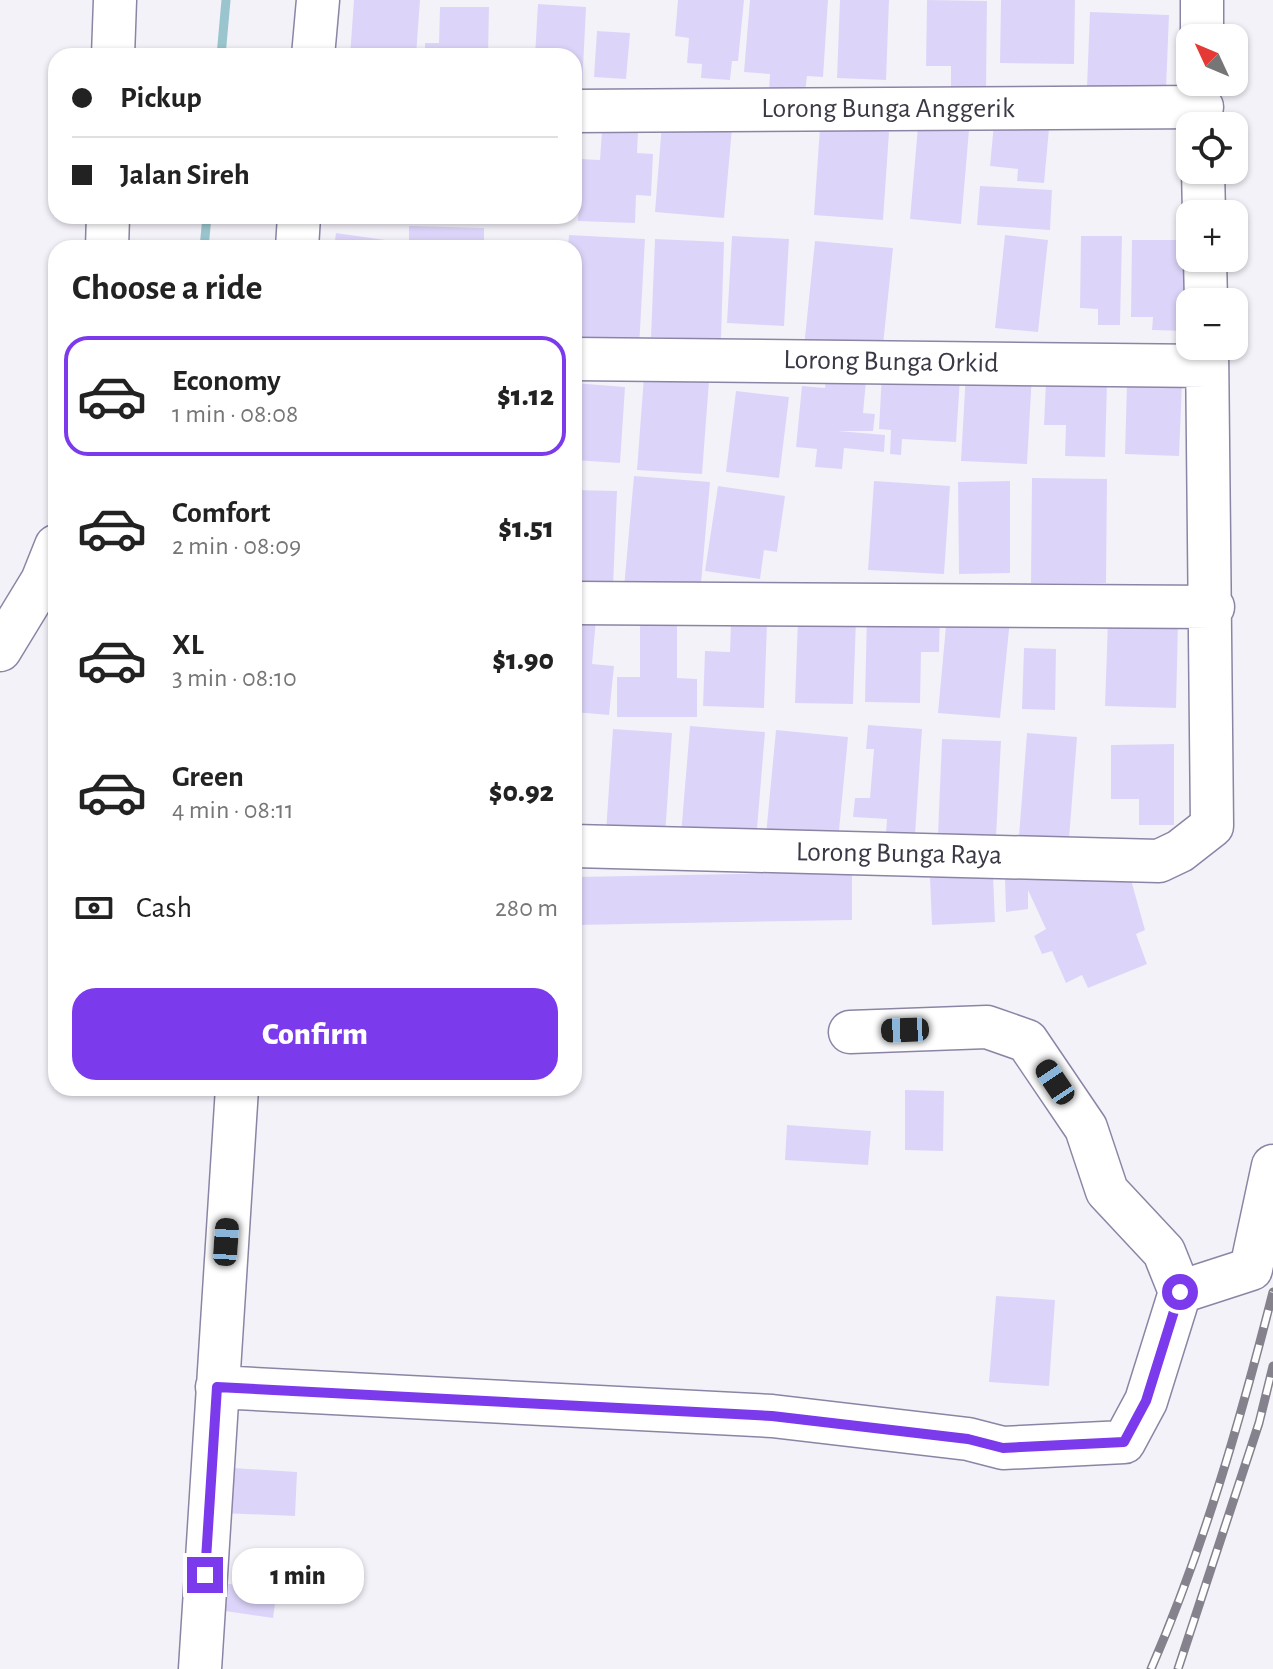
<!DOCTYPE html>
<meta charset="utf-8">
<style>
:root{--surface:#fff;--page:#f6f6f6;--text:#222;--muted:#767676;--line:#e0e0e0;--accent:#7c3aed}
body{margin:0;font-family:"Alegreya Sans",sans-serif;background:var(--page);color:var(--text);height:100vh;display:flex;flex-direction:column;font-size:30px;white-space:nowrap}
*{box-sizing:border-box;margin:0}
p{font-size:26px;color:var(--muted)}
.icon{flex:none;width:44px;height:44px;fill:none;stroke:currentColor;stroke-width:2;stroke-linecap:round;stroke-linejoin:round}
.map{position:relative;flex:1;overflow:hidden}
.details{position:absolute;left:48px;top:240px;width:534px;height:856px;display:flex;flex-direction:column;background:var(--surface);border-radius:24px;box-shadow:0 2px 6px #0004}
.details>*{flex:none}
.top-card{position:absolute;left:48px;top:48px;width:534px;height:176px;border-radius:24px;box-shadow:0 2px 6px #0004;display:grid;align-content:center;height:176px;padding:0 24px;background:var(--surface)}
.needle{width:52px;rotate:314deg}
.fabs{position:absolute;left:1176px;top:24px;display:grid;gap:16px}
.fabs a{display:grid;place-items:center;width:72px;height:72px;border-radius:16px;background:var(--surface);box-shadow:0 2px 6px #0004;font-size:40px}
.end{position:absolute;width:36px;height:36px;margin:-18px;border:10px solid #7c3aed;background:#fff;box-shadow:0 0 0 4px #fff}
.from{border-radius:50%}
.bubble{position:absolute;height:56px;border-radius:24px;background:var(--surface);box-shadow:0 2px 6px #0004;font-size:26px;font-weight:800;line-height:56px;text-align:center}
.car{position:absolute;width:24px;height:48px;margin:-24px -12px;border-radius:10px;box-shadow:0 0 6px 2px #0007;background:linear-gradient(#222 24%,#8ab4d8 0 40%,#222 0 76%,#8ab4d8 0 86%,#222 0)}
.top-card b{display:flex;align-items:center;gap:28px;height:76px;font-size:30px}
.top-card b+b{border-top:2px solid var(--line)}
.top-card i{width:20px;height:20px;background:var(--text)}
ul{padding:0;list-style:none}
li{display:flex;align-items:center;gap:24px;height:120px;margin:0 16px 12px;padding:0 8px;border:4px solid transparent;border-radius:24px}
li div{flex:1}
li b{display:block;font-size:30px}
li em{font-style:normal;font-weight:800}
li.current{border-color:var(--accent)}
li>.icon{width:72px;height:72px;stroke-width:1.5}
h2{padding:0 24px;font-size:36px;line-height:96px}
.pay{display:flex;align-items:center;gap:20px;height:88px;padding:0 24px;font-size:30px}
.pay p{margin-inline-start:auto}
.cta{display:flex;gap:16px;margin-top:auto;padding:16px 24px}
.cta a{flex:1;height:92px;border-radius:24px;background:var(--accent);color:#fff;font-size:32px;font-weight:800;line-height:92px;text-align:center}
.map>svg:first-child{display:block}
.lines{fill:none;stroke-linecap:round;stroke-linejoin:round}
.stream{stroke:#9ac4ce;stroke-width:9}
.building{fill:#ddd5f9}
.minor-casing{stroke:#8c84a5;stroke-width:45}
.minor{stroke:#fff;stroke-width:42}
.rail-casing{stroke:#85828d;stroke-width:9}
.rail{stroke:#fff;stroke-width:6;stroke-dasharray:18;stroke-linecap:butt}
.route{stroke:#7c3aed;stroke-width:10}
.labels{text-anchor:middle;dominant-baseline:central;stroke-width:6;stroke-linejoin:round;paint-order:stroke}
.street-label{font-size:28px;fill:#3c3846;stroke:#fff}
</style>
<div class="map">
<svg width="1273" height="1669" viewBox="0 0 1273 1669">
<rect width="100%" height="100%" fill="#f4f2f9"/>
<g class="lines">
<!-- stream -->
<path class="stream" d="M 221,56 L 226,0
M 204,248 L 207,216"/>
</g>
<!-- building -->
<path class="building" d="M 354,0 L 420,0 L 416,56 L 350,56 Z
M 678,0 L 744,0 L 738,61 L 732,61 L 730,80 L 701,78 L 702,64 L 687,63 L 689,38 L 675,36 Z
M 750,0 L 828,0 L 823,77 L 807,76 L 805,93 L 769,91 L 770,74 L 744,72 Z
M 840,0 L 889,0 L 886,80 L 837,78 Z
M 927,0 L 987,1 L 986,91 L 951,90 L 951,66 L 926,66 Z
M 1001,0 L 1075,0 L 1074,64 L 1000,63 Z
M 538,4 L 586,7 L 582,89 L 574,89 L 574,56 L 535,56 Z
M 440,7 L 489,7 L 488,56 L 425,56 L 425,43 L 439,43 Z
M 1090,12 L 1169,15 L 1166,89 L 1087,86 Z
M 597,31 L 630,33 L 626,79 L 594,77 Z
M 995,113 L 1050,118 L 1044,183 L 1017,181 L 1018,169 L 990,166 Z
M 662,123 L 732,128 L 724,218 L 655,212 Z
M 918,126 L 969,130 L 961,224 L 910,219 Z
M 820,127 L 889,132 L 883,220 L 814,215 Z
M 602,131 L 638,132 L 637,153 L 653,154 L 651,196 L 636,195 L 635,223 L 578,221 L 581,159 L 600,160 Z
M 980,186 L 1052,190 L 1050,230 L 977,225 Z
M 409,226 L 484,228 L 484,248 L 409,248 Z
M 336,233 L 392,241 L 391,248 L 334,248 Z
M 569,235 L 645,239 L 639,348 L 574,345 L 574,248 L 568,248 Z
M 1005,235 L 1048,240 L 1038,332 L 995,328 Z
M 732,236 L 789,239 L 784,326 L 727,323 Z
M 1081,236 L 1122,236 L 1120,325 L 1098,325 L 1098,309 L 1080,308 Z
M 655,239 L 724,242 L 721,339 L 651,337 Z
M 1132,240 L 1186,240 L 1185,331 L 1152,330 L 1153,317 L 1131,317 Z
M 815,241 L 893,248 L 882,355 L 804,347 Z
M 966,371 L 1032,374 L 1027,464 L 961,461 Z
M 882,373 L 960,377 L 956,442 L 902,439 L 901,455 L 890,454 L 891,430 L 879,429 Z
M 644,376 L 709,381 L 702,474 L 637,470 Z
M 826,378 L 866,381 L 863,413 L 875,414 L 873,431 L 838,431 L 885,435 L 884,452 L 844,448 L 842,469 L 815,467 L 817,449 L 796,447 L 802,386 L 825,388 Z
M 1046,382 L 1107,383 L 1105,457 L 1065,456 L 1066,425 L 1044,425 Z
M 1127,382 L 1182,384 L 1179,456 L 1125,454 Z
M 574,383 L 625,387 L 620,463 L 574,460 Z
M 736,391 L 789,397 L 779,478 L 726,472 Z
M 634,476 L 710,482 L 700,595 L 624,588 Z
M 1032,478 L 1107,479 L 1106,583 L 1031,583 Z
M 874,481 L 950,486 L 944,574 L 868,570 Z
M 1010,481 L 1010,573 L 959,574 L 958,482 Z
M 718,486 L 785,496 L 777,552 L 764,550 L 760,579 L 705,571 Z
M 574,490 L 617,491 L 613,587 L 574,585 Z
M 867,611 L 940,612 L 939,652 L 921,652 L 920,703 L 865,702 Z
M 947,615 L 1010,620 L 1000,718 L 938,713 Z
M 574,617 L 596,619 L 592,664 L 614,666 L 609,715 L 574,712 Z
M 798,618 L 856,619 L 853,704 L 795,703 Z
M 1108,620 L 1178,622 L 1176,708 L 1105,706 Z
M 731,622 L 767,623 L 764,708 L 703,706 L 705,651 L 730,652 Z
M 677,624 L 677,678 L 697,679 L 697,717 L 617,717 L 617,677 L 640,677 L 640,625 Z
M 1024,648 L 1056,649 L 1055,710 L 1022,709 Z
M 868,725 L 922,729 L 915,835 L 886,833 L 887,819 L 853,817 L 855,798 L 870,798 L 874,749 L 866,749 Z
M 690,726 L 765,732 L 756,841 L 681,835 Z
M 574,729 L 582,729 L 580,811 L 574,811 Z
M 613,729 L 672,733 L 665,836 L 606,832 Z
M 776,730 L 848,737 L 838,841 L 766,835 Z
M 1027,733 L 1077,737 L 1069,839 L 1019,836 Z
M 942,739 L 1001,741 L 996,837 L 938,835 Z
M 1174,744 L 1174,825 L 1139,825 L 1139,799 L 1111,799 L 1111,745 Z
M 1128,869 L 1145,930 L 1136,934 L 1147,964 L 1088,988 L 1082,975 L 1066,983 L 1052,951 L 1042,954 L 1034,936 L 1046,929 L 1028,890 L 1028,909 L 1006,912 L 1005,879 Z
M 852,872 L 852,920 L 575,925 L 574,877 Z
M 993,875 L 995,922 L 932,925 L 930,878 Z
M 905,1090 L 944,1091 L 943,1151 L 905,1150 Z
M 787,1125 L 871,1131 L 868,1165 L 785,1160 Z
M 996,1296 L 1055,1300 L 1049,1386 L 989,1382 Z
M 217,1467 L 297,1472 L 295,1516 L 221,1513 Z
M 222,1583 L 277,1590 L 273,1618 L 218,1610 Z"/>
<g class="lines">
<defs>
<path id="minor" d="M 1202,38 L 1202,0
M 113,56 L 115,0
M 313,56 L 318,0
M 574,111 L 1202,107
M 1203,170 L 1204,214
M 107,248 L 108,216
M 297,248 L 299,216
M 1205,258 L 1206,302
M 574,359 L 1207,366
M 574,603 L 1213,607
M 0,650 L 42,581 L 56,546
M 574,846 L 1159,861 L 1180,851 L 1212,826 L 1207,346
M 1180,1292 L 1251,1269 L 1273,1166
M 217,1387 L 772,1416 L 968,1439 L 1003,1448 L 1124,1442 L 1146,1401 L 1180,1292 L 1164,1252 L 1107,1191 L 1086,1128 L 1027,1041 L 987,1027 L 850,1032
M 200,1669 L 237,1088"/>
</defs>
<!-- minor casing -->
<use href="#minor" class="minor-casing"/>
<!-- minor -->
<use href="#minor" class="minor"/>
<defs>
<path id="rail" d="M 1151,1669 C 1204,1547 1240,1421 1273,1292
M 1178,1669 L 1259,1423 L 1273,1366"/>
</defs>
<!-- rail casing -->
<use href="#rail" class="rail-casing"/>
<!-- rail -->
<use href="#rail" class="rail"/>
</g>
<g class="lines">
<!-- route -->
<path class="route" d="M 205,1575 L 217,1387 L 772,1416 L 968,1439 L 1003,1448 L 1124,1442 L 1146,1401 L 1180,1292"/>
</g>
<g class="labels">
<!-- street labels -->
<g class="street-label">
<text x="888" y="109">Lorong Bunga Anggerik</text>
<text transform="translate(891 362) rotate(1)">Lorong Bunga Orkid</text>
<text transform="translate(899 854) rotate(1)">Lorong Bunga Raya</text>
</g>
</g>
</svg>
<div class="fabs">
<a><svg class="needle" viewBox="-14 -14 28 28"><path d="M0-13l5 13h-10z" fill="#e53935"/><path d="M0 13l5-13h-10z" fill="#767676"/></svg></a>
<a><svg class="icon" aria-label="locate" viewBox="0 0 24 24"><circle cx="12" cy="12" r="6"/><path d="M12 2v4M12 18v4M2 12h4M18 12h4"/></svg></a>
<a>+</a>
<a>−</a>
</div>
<i class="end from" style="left:1180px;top:1292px"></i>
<i class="end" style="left:205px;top:1575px"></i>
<div class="bubble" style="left:232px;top:1548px;width:132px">1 min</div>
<i class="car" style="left:905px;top:1030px;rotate:268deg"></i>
<i class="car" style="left:1055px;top:1082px;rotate:326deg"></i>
<i class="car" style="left:226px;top:1242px;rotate:4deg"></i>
<div class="top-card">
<b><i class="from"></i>Pickup</b>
<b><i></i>Jalan Sireh</b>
</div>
<section class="details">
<h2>Choose a ride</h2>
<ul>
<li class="current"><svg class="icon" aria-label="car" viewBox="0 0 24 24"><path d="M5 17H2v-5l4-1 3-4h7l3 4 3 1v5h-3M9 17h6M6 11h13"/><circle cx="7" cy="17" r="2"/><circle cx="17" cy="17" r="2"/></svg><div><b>Economy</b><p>1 min · 08:08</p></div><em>$1.12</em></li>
<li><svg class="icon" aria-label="car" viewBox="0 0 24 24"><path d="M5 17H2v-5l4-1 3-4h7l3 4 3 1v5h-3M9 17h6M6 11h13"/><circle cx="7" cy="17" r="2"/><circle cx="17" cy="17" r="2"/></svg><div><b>Comfort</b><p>2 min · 08:09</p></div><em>$1.51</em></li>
<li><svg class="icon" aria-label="car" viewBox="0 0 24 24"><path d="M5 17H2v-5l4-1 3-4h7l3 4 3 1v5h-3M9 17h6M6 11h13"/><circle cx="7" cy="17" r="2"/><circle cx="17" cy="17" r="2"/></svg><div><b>XL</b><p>3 min · 08:10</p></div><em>$1.90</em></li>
<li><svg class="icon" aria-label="car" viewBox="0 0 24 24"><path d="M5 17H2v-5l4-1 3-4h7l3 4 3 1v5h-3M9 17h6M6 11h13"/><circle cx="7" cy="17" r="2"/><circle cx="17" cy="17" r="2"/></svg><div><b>Green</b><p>4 min · 08:11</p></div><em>$0.92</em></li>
</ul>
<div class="pay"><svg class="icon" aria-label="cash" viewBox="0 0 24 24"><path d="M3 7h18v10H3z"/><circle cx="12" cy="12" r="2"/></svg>Cash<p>280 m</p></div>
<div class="cta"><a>Confirm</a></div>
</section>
</div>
